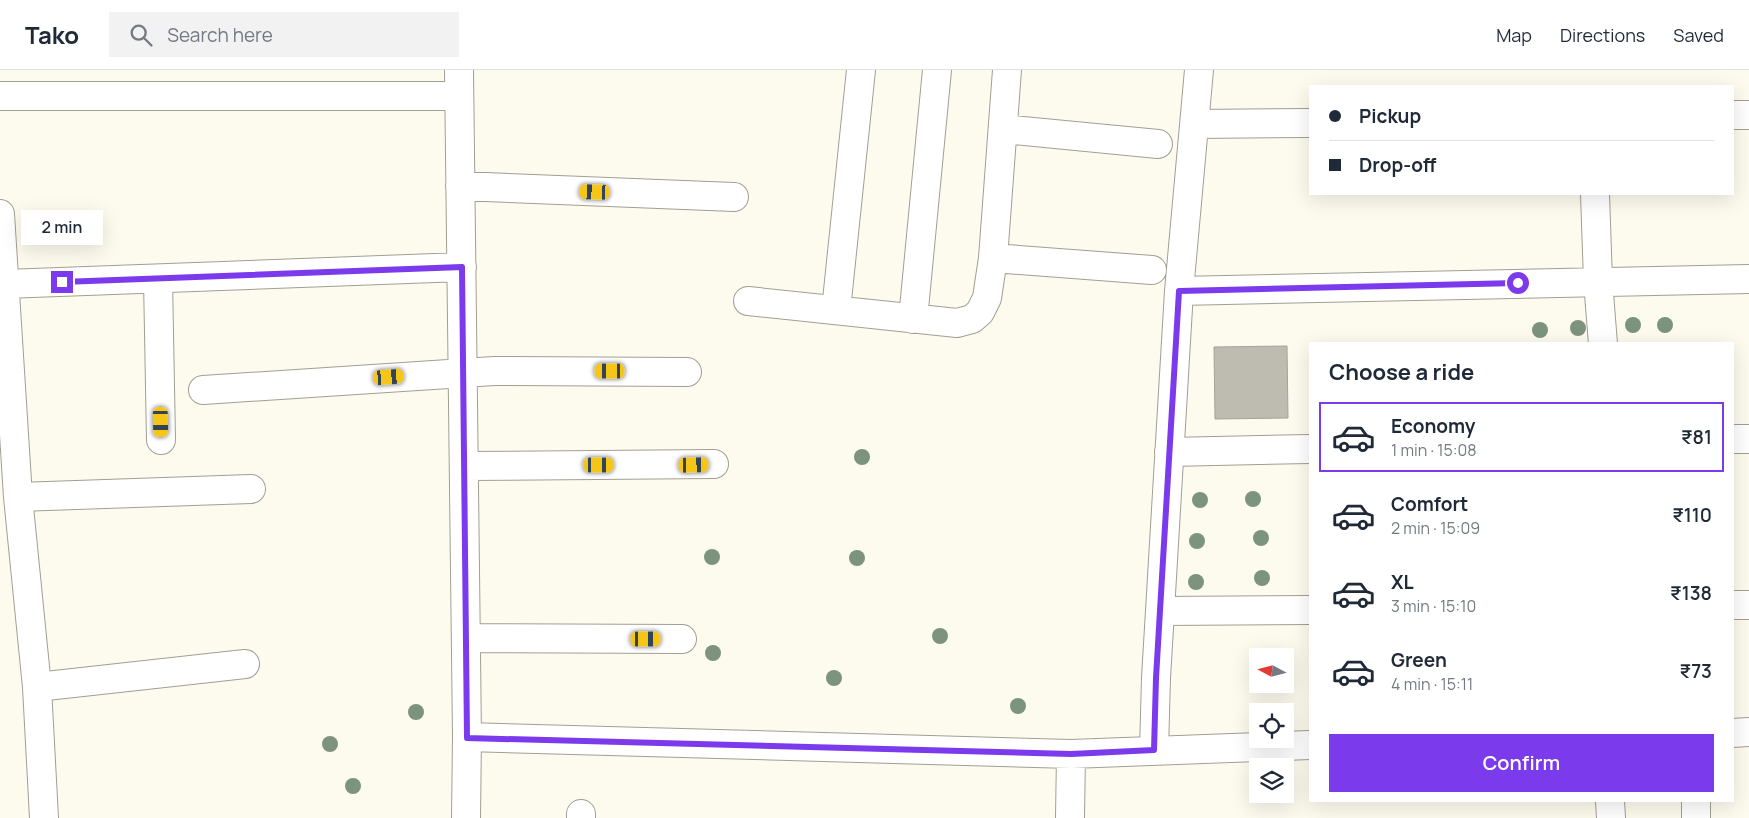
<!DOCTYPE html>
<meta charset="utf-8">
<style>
:root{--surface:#fff;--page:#f2f2f3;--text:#1f2937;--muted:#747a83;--line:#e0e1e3;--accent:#7c3aed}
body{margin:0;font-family:Manrope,sans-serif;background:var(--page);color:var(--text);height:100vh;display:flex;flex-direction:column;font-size:19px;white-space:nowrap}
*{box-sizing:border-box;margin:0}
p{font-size:16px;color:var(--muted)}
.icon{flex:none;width:28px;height:28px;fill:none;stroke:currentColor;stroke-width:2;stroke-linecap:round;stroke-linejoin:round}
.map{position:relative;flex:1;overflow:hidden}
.side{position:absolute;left:1309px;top:272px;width:425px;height:460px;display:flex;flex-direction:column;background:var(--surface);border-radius:0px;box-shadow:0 5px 20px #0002}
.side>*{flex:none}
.banner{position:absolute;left:1309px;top:15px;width:425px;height:110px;border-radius:0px;box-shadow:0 5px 20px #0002;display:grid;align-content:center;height:110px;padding:0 20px;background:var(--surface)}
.needle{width:32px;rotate:277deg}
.tools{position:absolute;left:1249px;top:578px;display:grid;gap:10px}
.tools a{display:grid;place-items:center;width:45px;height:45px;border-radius:0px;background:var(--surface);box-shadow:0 5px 20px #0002;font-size:25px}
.end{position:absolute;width:22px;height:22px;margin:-11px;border:6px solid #7c3aed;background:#fff;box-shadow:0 0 0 2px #fff}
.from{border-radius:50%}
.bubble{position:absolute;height:35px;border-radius:0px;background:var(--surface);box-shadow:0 5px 20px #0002;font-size:16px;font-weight:600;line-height:35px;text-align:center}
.car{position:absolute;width:15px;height:30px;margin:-15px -8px;border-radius:6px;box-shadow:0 0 4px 1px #0007;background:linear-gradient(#f5c518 24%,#345 0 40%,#f5c518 0 76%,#345 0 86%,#f5c518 0)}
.banner b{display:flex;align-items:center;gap:18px;height:48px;font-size:19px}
.banner b+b{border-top:1px solid var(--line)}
.banner i{width:12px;height:12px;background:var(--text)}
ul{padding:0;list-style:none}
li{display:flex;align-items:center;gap:15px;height:70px;margin:0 10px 8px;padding:0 10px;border:2px solid transparent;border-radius:0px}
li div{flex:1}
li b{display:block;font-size:19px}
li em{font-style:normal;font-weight:600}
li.on{border-color:var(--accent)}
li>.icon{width:45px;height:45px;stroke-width:1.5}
h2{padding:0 20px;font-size:22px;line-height:60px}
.cta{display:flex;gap:10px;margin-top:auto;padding:10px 20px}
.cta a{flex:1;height:58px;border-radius:0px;background:var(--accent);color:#fff;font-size:20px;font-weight:600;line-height:58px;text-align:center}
header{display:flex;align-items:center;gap:30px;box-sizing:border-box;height:70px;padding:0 25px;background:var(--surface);border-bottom:1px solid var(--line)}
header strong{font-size:24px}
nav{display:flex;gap:28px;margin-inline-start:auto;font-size:18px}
.search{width:350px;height:45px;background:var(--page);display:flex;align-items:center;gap:12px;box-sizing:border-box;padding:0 18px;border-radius:0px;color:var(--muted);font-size:19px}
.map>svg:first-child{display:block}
.building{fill:#bebcb0;stroke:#a5a397}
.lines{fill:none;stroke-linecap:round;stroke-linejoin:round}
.street-casing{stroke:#a19f93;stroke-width:30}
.street{stroke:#fff;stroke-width:28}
.tree{fill:#7c937d}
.route{stroke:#7c3aed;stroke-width:6}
</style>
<header>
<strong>Tako</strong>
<div class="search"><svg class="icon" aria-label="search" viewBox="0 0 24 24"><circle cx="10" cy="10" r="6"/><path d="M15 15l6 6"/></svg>Search here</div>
<nav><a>Map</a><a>Directions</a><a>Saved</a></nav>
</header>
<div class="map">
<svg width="1749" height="748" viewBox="0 0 1749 748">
<rect width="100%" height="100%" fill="#fdfbee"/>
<!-- building -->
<path class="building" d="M 1287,276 L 1288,348 L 1215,349 L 1214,277 Z"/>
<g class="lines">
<defs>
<path id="street" d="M 459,0 L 467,667 L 466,748
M 0,26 L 458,26
M 1732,45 L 1749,45
M 1195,54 L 1310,53
M 1003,59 L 1158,74
M 460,116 L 734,127
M 1595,124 L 1598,211 L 1603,274
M 0,144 L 18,427 L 37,617 L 44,748
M 993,188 L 1152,200
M 158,209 L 161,370
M 5,214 L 462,197
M 1179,221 L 1749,209
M 748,231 L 957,253 L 972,249 L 980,242 L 987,228 L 993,188 L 1007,0
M 836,240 L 861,0
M 913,249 L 937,0
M 203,320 L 494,301 L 687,302
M 1732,369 L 1749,369
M 1169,382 L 1310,379
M 464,396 L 714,394
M 18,427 L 251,419
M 1732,535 L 1749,535
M 1160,541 L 1310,540
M 466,568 L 682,569
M 37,617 L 245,594
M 1732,663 L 1749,662
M 467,667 L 1071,684 L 1310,675
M 1154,680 L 1156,608 L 1179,221 L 1199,0
M 1610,731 L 1611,748
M 581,748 L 581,744
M 1070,748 L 1071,684
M 1696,748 L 1696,731"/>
</defs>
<!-- street casing -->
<use href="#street" class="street-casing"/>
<!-- street -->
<use href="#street" class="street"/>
</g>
<!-- trees -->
<g class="tree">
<circle cx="1633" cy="255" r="8"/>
<circle cx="1665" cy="255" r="8"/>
<circle cx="1578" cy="258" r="8"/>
<circle cx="1540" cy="260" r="8"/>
<circle cx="862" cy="387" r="8"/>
<circle cx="1253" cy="429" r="8"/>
<circle cx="1200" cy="430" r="8"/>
<circle cx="1261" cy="468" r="8"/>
<circle cx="1197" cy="471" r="8"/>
<circle cx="712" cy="487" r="8"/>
<circle cx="857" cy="488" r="8"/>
<circle cx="1262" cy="508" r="8"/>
<circle cx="1196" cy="512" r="8"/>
<circle cx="940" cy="566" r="8"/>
<circle cx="713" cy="583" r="8"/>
<circle cx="834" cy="608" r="8"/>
<circle cx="1018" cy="636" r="8"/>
<circle cx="416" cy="642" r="8"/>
<circle cx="330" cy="674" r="8"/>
<circle cx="353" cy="716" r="8"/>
</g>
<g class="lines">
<!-- route -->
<path class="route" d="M 62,212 L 462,197 L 467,668 L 1071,684 L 1154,680 L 1156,608 L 1179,221 L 1518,213"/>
</g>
</svg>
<div class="tools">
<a><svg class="needle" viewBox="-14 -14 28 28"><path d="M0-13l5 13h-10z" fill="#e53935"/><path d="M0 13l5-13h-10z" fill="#747a83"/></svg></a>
<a><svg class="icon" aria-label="locate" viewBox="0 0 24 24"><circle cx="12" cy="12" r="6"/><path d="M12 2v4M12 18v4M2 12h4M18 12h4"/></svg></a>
<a><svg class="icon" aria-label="layers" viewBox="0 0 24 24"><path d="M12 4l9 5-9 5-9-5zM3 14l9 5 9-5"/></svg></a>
</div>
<i class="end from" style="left:1518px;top:213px"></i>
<i class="end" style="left:62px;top:212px"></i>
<div class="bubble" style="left:21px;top:140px;width:82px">2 min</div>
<i class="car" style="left:595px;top:122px;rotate:272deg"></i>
<i class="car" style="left:610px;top:301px;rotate:270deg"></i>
<i class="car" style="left:389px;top:307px;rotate:86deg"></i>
<i class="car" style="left:161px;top:352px;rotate:179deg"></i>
<i class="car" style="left:599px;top:395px;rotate:90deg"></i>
<i class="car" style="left:694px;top:395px;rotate:89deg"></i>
<i class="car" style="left:646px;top:569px;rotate:90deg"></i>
<div class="banner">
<b><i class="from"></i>Pickup</b>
<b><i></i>Drop-off</b>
</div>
<section class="side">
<h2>Choose a ride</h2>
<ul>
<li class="on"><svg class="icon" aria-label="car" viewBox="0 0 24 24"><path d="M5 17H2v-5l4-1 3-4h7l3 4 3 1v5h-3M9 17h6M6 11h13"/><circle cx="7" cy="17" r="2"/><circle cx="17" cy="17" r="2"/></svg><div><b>Economy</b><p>1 min · 15:08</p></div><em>₹81</em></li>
<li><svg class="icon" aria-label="car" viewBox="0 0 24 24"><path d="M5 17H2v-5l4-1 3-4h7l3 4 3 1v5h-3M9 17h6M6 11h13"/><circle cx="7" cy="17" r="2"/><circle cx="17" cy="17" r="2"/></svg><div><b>Comfort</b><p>2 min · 15:09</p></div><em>₹110</em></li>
<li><svg class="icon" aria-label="car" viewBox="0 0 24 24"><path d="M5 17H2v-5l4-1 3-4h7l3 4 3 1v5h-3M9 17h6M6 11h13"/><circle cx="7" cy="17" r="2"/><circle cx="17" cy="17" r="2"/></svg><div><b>XL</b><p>3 min · 15:10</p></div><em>₹138</em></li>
<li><svg class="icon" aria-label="car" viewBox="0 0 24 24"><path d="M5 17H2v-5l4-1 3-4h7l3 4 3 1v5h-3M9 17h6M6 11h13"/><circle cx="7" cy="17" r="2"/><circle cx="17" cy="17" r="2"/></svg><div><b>Green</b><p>4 min · 15:11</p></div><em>₹73</em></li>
</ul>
<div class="cta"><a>Confirm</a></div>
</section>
</div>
